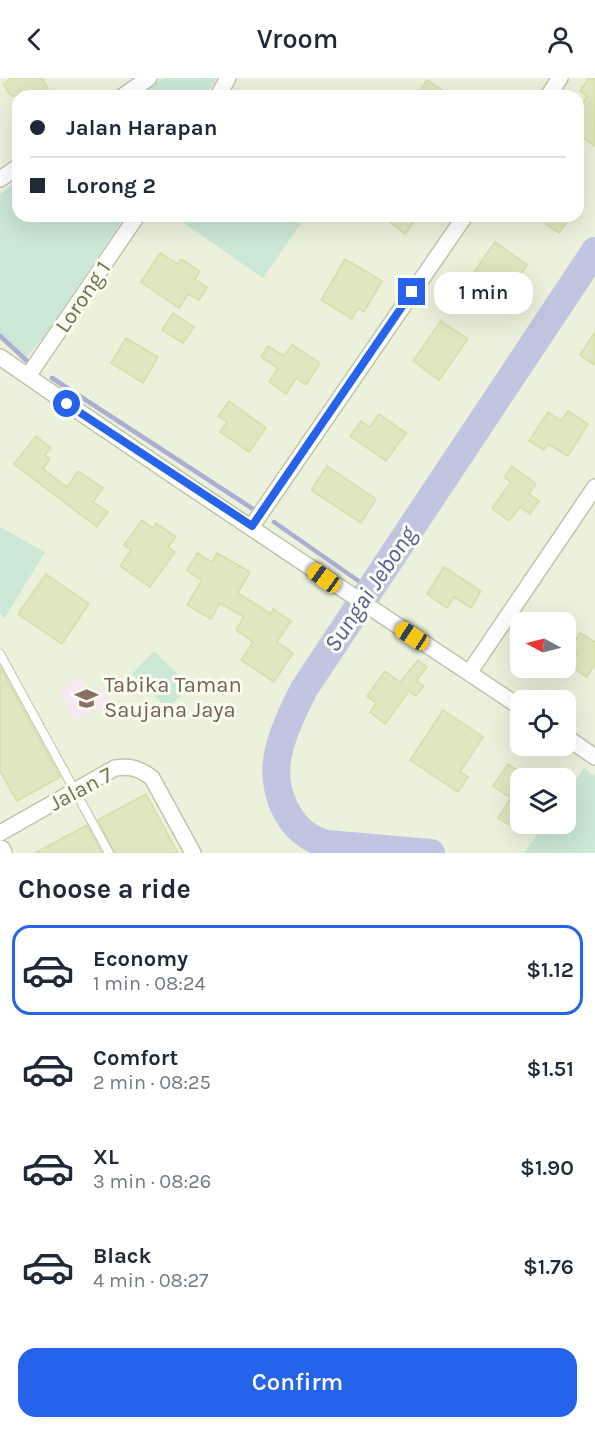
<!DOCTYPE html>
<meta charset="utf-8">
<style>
:root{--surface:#fff;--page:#f6f6f7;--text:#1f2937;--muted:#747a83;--line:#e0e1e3;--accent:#2563eb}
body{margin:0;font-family:Karla,sans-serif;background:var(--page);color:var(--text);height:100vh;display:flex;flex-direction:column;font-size:22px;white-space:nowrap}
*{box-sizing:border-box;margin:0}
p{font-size:20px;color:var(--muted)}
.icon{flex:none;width:33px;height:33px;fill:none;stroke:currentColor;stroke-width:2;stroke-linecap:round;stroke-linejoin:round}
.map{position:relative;height:775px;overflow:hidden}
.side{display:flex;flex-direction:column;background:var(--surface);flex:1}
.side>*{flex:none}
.top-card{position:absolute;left:12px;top:12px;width:572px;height:132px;border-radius:18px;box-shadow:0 6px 24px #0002;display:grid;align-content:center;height:132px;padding:0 18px;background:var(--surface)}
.needle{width:39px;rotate:277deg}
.controls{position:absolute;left:510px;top:534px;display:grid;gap:12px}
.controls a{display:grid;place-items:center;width:66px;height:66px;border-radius:12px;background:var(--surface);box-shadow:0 6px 24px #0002;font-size:30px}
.end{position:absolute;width:27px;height:27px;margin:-14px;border:8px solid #2563eb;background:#fff;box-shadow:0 0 0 3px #fff}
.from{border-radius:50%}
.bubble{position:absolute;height:42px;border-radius:18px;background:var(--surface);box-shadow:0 6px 24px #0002;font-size:20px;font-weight:600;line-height:42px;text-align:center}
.car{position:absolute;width:18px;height:36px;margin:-18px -9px;border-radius:8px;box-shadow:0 0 4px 2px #0007;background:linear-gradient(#f5c518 24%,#345 0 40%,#f5c518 0 76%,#345 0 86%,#f5c518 0)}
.top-card b{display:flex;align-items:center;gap:21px;height:57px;font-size:22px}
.top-card b+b{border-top:2px solid var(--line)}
.top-card i{width:15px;height:15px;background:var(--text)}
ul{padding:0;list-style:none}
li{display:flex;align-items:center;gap:18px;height:90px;margin:0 12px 9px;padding:0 6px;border:3px solid transparent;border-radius:18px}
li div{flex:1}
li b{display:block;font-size:22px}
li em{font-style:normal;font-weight:600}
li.active{border-color:var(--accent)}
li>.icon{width:54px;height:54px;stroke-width:1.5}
h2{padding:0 18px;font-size:27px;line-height:72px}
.button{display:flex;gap:12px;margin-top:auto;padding:12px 18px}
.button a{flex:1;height:69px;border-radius:18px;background:var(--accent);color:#fff;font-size:24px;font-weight:600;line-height:69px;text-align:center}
header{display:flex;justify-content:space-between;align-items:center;height:78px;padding:0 18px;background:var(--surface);font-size:27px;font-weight:600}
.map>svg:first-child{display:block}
.residential{fill:#ebf1db;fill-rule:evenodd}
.education{fill:#f7e8f1}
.green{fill:#cbe7d5}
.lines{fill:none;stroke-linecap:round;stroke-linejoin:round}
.stream{stroke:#aaaed3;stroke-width:4.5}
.river{stroke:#c2c5e2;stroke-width:28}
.building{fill:#e0e6c0;stroke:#d6dda9;stroke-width:1.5}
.lane-casing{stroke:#bfc5ab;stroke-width:10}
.street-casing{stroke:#bfc5ab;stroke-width:18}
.secondary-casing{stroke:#c2c7aa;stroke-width:24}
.lane{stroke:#fff;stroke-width:8}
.street{stroke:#fff;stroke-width:15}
.secondary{stroke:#fff;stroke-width:21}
.route{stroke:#2563eb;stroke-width:8}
.labels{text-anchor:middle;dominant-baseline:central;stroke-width:6;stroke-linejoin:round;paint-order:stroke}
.street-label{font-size:22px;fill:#6f7351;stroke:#f9fdf2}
.education-label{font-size:22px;fill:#785e54;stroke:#f9fdf2;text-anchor:start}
.water-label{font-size:24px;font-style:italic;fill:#585d97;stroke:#f9fdf2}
</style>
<header><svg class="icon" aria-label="back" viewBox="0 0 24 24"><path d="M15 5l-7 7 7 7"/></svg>Vroom<svg class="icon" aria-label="person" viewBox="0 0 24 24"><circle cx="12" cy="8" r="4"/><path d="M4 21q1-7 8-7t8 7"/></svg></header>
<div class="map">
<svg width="595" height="775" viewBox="0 0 595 775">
<rect width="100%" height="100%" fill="#f5faec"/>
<!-- residential -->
<path class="residential" d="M 0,0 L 595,0 L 595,775 L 0,775 ZM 18,18 L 578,18 L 578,138 L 18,138 ZM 520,544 L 566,544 L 566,590 L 520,590 ZM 520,622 L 566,622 L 566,668 L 520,668 ZM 520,700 L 566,700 L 566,746 L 520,746 Z"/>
<!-- education -->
<path class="education" d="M 81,601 L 88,615 L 102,609 L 110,625 L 75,642 L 60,611 Z"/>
<!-- green -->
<path class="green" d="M 163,0 L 217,0 L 205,18 L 137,18 Z
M 18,103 L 18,138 L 125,138 L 43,260 L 25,281 L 0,257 L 0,116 Z
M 174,138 L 306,138 L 263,200 Z
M 0,449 L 45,474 L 4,541 L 0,534 Z
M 154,573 L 190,608 L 168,631 L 132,596 Z
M 584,690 L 595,698 L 595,775 L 524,775 L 545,746 L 566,746 L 566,716 Z"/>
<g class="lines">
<!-- stream -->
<path class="stream" d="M 0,258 L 27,283
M 52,300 L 253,431
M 274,444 L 370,511"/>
<!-- river -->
<path class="river" d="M 431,775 L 327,766 C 288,757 269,710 279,672 C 284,651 294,631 304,611 L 595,173"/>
</g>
<!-- building -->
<path class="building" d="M 12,0 L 42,0 L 48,10 L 36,18 L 11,18 L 3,6 Z
M 589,0 L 595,0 L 595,68 L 578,56 L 578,33 L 587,18 L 580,13 Z
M 427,2 L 451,18 L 416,18 Z
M 382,138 L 418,138 L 405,156 Z
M 535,138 L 571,138 L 559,155 Z
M 495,164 L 527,187 L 517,202 L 509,197 L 496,216 L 471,198 Z
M 160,175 L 178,186 L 181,181 L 200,193 L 195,201 L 207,209 L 199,222 L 188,216 L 179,230 L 141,204 Z
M 345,181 L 382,203 L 364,234 L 358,230 L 352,241 L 321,222 Z
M 173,235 L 194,249 L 183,265 L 162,252 Z
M 441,243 L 468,261 L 439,302 L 413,283 Z
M 595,254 L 595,287 L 580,277 Z
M 126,260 L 158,279 L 143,305 L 111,285 Z
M 292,267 L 320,285 L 306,307 L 296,300 L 286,316 L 269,304 L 278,290 L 261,279 L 268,268 L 284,278 Z
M 229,323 L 266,350 L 249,374 L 220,354 L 227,344 L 218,338 Z
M 568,333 L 588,346 L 568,378 L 548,366 L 544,372 L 529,363 L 548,334 L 561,343 Z
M 379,336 L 406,355 L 386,383 L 350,358 L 361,343 L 370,349 Z
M 36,358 L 51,370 L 45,377 L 50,381 L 43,391 L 67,409 L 78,393 L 103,410 L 93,424 L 108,434 L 97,449 L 14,386 Z
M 327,388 L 376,421 L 361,445 L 311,412 Z
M 512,388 L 536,406 L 529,416 L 539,423 L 530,436 L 520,429 L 509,443 L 492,430 L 511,404 L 504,399 Z
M 142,442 L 153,450 L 156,445 L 176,459 L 168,469 L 175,474 L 150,509 L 120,488 L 131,472 L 124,467 Z
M 197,475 L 212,484 L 217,475 L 250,494 L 238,515 L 271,536 L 273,531 L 291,543 L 277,564 L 293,575 L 274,604 L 241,582 L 253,564 L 236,552 L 244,539 L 220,525 L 211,541 L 187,527 L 202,502 L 187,493 Z
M 444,489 L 481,513 L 471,530 L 454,519 L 447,530 L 427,516 Z
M 46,496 L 89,526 L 62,566 L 18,536 Z
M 580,555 L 595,564 L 595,586 L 587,599 L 570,588 L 577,576 L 570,571 Z
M 418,582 L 427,589 L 416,603 L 424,608 L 416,618 L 409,613 L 385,646 L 370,634 L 376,625 L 367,618 L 385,593 L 400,604 Z
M 0,589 L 60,699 L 17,723 L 0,693 Z
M 443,632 L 483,659 L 460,694 L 468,699 L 458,714 L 410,682 Z
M 508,686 L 520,694 L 520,742 L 515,750 L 498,740 L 511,720 L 493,708 Z
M 146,716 L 178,775 L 115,775 L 98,742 Z
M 87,747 L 102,775 L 35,775 Z"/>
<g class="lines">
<defs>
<path id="lane" d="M 0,576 L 109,775"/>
<path id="street" d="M 123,18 L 149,0
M 218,18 L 228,0
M 548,18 L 560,0
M 0,101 L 18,89
M 0,279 C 172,399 346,513 520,629
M 28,298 L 137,138
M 252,448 L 465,138
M 469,595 L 595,409
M 566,659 L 595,679
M 0,755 L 115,690 C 130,688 139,690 152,700 L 193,775"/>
<path id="secondary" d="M 0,773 L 1,775"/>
</defs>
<!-- lane casing -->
<use href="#lane" class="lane-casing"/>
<!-- street casing -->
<use href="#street" class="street-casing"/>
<!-- secondary casing -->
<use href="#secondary" class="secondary-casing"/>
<!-- lane -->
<use href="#lane" class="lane"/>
<!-- street -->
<use href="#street" class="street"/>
<!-- secondary -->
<use href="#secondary" class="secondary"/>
</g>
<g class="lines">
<!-- route -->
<path class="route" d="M 67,326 L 252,448 L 412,214"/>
</g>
<!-- icons -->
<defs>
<symbol id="school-bare" viewBox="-9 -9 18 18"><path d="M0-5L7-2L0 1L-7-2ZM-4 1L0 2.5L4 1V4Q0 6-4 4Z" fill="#8d6e63" stroke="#f9fdf2" stroke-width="2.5" paint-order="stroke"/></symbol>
</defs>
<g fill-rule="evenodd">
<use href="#school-bare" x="70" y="604" width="33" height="33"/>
</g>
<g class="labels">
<!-- street labels -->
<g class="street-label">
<text transform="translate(83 219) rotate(-56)">Lorong 1</text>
<text transform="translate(81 711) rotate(-28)">Jalan 7</text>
</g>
<!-- education labels -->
<g class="education-label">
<text x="104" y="607">Tabika Taman<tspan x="104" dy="25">Saujana Jaya</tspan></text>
</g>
<!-- water labels -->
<g class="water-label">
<text transform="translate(370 511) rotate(-56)">Sungai Jebong</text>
</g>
</g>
</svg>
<div class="controls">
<a><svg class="needle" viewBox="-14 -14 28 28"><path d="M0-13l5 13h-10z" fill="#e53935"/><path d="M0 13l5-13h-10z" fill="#747a83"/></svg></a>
<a><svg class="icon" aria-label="locate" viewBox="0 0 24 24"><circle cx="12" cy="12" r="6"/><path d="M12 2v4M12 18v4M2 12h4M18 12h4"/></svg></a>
<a><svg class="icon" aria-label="layers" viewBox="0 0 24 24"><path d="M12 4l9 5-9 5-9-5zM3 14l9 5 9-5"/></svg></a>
</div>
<i class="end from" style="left:67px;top:326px"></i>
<i class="end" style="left:412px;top:214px"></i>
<div class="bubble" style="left:434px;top:194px;width:99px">1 min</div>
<i class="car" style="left:324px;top:500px;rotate:306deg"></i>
<i class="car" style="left:412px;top:558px;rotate:303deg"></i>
<div class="top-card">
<b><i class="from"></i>Jalan Harapan</b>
<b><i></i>Lorong 2</b>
</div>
</div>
<section class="side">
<h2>Choose a ride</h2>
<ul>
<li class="active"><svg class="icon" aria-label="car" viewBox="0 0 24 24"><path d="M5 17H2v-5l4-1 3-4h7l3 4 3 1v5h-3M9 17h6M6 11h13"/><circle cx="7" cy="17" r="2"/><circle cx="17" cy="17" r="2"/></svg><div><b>Economy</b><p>1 min · 08:24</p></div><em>$1.12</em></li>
<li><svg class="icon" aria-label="car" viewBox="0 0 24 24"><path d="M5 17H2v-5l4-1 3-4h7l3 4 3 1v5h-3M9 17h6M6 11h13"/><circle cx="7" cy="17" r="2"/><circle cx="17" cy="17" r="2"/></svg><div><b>Comfort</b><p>2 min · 08:25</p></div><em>$1.51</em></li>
<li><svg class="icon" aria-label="car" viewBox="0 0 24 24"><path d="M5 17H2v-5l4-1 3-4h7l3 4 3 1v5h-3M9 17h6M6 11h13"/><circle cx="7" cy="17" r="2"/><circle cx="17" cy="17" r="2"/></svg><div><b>XL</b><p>3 min · 08:26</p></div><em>$1.90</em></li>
<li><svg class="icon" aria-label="car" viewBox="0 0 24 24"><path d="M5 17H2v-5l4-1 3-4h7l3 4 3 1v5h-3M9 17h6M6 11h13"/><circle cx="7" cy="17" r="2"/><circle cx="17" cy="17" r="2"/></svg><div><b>Black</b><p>4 min · 08:27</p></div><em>$1.76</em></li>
</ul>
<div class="button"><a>Confirm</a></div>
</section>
